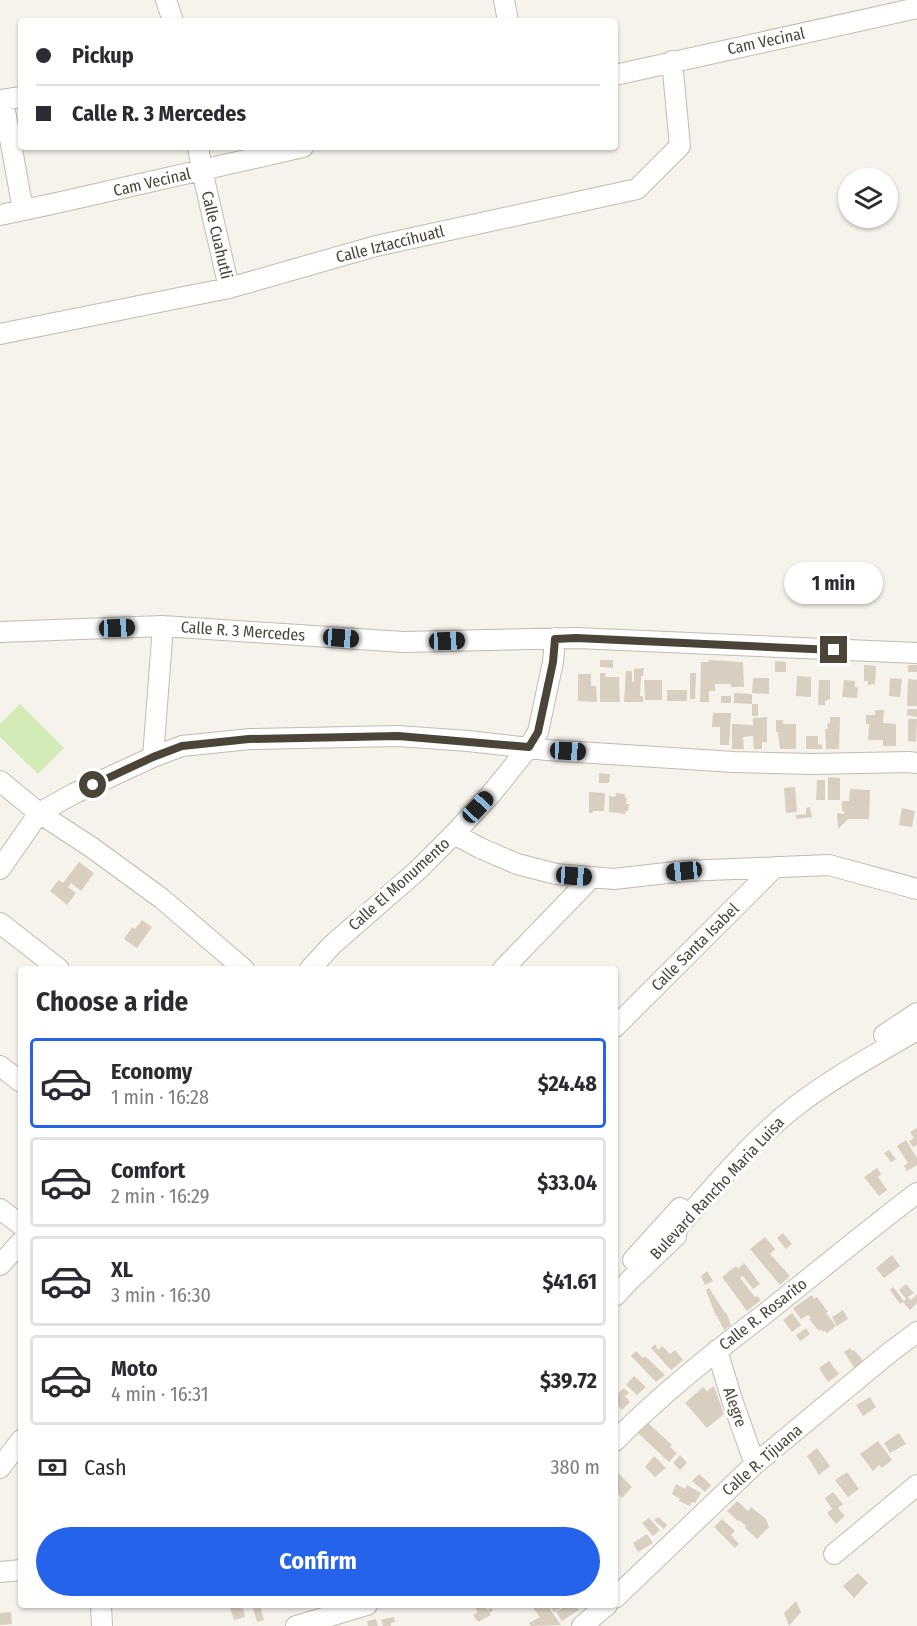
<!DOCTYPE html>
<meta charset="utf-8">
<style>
:root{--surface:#fff;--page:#f7f7f7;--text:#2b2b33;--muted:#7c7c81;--line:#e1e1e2;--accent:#2563eb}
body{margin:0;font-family:"Fira Sans Condensed",sans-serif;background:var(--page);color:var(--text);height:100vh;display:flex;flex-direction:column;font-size:22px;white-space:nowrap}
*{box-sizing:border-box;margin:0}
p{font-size:20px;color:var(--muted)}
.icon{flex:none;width:33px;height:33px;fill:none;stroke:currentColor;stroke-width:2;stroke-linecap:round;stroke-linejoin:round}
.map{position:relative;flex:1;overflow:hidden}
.sheet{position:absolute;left:18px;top:966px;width:600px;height:642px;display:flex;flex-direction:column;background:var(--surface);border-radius:6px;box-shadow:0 2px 4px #0004}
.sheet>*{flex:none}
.hud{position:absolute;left:18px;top:18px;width:600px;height:132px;border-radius:6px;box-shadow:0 2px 4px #0004;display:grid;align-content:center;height:132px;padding:0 18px;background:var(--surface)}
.fabs{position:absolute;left:838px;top:168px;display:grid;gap:12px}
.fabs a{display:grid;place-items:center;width:60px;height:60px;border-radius:50%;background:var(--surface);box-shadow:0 2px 4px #0004;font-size:30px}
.end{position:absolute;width:27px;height:27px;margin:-14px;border:8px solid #4b4439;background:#fff;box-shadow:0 0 0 3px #fff}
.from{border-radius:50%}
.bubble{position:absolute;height:42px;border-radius:21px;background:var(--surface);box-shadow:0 2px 4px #0004;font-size:20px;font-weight:700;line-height:42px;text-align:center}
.car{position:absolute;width:18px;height:36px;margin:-18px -9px;border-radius:8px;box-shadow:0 0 4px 2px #0007;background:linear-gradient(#222 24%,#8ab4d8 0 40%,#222 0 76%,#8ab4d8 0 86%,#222 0)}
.hud b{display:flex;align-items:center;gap:21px;height:57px;font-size:22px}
.hud b+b{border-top:2px solid var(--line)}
.hud i{width:15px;height:15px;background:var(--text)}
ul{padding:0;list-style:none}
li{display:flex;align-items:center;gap:18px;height:90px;margin:0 12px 9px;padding:0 6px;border:3px solid var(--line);border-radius:6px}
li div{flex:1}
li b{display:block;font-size:22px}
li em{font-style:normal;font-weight:700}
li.selected{border-color:var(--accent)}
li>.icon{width:54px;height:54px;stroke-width:1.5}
h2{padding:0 18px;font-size:27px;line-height:72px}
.pay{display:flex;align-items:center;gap:15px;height:66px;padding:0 18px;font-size:22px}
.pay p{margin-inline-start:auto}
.action{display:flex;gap:12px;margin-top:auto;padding:12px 18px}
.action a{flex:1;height:69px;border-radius:36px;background:var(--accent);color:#fff;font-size:24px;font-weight:700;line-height:69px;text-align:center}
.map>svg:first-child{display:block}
.green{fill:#d2eab5}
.building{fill:#d8cfc1}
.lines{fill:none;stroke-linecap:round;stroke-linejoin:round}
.minor-casing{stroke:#c2bbae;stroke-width:22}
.minor{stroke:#fff;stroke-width:20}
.route{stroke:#4b4439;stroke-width:8}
.labels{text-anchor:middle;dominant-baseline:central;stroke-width:6;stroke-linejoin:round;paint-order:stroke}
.street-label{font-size:16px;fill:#4b4439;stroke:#fff}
</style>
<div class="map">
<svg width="917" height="1626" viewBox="0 0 917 1626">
<rect width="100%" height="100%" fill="#f6f3ec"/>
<!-- green -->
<path class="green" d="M 20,704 L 64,748 L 38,774 L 0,737 L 0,724 Z"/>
<!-- building -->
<path class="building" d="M 600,660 L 613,660 L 613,668 L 600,667 Z
M 709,660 L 743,662 L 744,687 L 731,687 L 731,684 L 715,684 L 715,691 L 709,691 L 709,702 L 700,702 L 701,662 L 709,662 Z
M 775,661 L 786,662 L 786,672 L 775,672 Z
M 864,665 L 876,666 L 875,684 L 868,685 L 868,681 L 864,681 Z
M 908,665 L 917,665 L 917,672 L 908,672 Z
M 644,668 L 643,676 L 641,676 L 640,696 L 643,696 L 643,702 L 624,702 L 626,671 L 632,671 L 632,682 L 634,682 L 634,669 Z
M 600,673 L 605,673 L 605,677 L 619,677 L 620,702 L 600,702 Z
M 690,673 L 696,673 L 695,699 L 690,699 Z
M 578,674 L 591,674 L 591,686 L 596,686 L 597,702 L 578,701 Z
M 797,676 L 811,677 L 811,697 L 796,696 Z
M 753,678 L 769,678 L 769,694 L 752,693 Z
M 890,678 L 902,679 L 900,697 L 889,696 Z
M 908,679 L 917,680 L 917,706 L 907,706 Z
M 644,680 L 662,680 L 662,700 L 645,700 Z
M 819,680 L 830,680 L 830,699 L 825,701 L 825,705 L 818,705 Z
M 844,680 L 855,681 L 855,687 L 858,688 L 857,698 L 842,697 Z
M 667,690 L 687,690 L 687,701 L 667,701 Z
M 734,693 L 752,694 L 752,704 L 734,703 Z
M 721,696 L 731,696 L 731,703 L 721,703 Z
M 752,704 L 758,704 L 758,716 L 752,716 Z
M 910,709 L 917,709 L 917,717 L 907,715 L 907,710 Z
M 875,710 L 884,710 L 883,723 L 896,724 L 896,746 L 883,746 L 883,740 L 868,740 L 869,724 L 866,724 L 866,715 L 875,715 Z
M 713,713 L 731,713 L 729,745 L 720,745 L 720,727 L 712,727 Z
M 767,717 L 767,742 L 762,742 L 762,749 L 754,749 L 753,736 L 743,737 L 744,749 L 732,749 L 732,724 L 753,725 L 753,718 Z
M 830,717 L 840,717 L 839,749 L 826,749 L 825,729 L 828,729 L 827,724 L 830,723 Z
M 908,719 L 917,719 L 916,742 L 908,741 Z
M 776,720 L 783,720 L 783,724 L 796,724 L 796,749 L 780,749 L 778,732 L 776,732 Z
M 806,736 L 818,736 L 818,744 L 822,745 L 822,749 L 806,749 Z
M 599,773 L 610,774 L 609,783 L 599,783 Z
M 828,777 L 840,778 L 840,800 L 828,800 Z
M 817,780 L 825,780 L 825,800 L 816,800 Z
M 795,787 L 797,812 L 786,813 L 784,788 Z
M 850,789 L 870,790 L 869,819 L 848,819 L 838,829 L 837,813 L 844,814 L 844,811 L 842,811 L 842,801 L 849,801 Z
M 589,792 L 605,793 L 604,811 L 593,811 L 593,813 L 589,813 Z
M 616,793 L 625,794 L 625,798 L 627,798 L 626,804 L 629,804 L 628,811 L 626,811 L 625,814 L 609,812 L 609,796 L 615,797 Z
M 810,807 L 812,817 L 796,819 L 796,815 L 806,814 L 806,808 Z
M 902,808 L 915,811 L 912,827 L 899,825 Z
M 79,862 L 94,873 L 81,891 L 71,883 L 68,887 L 76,893 L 67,905 L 50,891 L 59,880 L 63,883 Z
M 142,920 L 152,927 L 137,948 L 124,939 L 132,927 L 135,929 Z
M 917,1128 L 917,1145 L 913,1147 L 909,1141 L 914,1138 L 910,1132 Z
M 906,1140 L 917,1158 L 917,1165 L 907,1171 L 904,1166 L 908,1163 L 897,1146 Z
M 889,1150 L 896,1159 L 891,1162 L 884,1153 Z
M 877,1168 L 881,1174 L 878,1177 L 887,1190 L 879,1196 L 864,1177 Z
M 783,1233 L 792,1244 L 786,1249 L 777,1238 Z
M 765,1237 L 775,1249 L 770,1254 L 790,1276 L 780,1285 L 750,1249 Z
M 892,1255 L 900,1266 L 884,1278 L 876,1268 Z
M 744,1263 L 760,1284 L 753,1289 L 743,1276 L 740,1278 L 755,1297 L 757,1296 L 761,1300 L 747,1311 L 722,1277 L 736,1266 L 738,1269 Z
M 707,1271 L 713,1281 L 705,1285 L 701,1276 Z
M 906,1284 L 914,1293 L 908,1297 L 911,1300 L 917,1294 L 917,1303 L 910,1310 L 903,1302 L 906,1299 L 899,1290 Z
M 893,1287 L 904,1301 L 900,1304 L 890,1290 Z
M 709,1288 L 725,1313 L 726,1312 L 731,1325 L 724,1330 L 717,1316 L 716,1316 L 706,1290 Z
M 812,1295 L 814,1299 L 817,1297 L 828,1312 L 826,1313 L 836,1326 L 827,1333 L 825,1331 L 823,1332 L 821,1329 L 819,1331 L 809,1319 L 811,1318 L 808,1315 L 801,1319 L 793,1308 Z
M 843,1310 L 848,1319 L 837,1326 L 832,1317 Z
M 792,1313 L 801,1325 L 792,1332 L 783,1320 Z
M 806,1328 L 810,1334 L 800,1341 L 796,1335 Z
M 655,1344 L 658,1350 L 662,1346 L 670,1354 L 675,1350 L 683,1360 L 671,1370 L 651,1348 Z
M 850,1348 L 852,1351 L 854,1350 L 865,1363 L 855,1369 L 844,1352 Z
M 636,1351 L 643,1358 L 645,1356 L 665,1375 L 656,1382 L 631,1356 Z
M 829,1361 L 839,1374 L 828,1382 L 819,1368 Z
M 634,1376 L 646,1387 L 637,1395 L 626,1385 Z
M 714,1386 L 724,1414 L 707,1428 L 685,1403 L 703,1387 L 707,1391 Z
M 624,1388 L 629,1393 L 625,1396 L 630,1402 L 622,1410 L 615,1403 L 615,1396 Z
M 870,1397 L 876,1407 L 863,1416 L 856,1405 Z
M 648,1423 L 672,1445 L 670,1447 L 677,1453 L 669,1462 L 638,1433 Z
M 899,1433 L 906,1444 L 890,1453 L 884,1443 Z
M 878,1441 L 892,1460 L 882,1468 L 879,1465 L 873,1471 L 860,1454 Z
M 817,1448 L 830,1466 L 819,1475 L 807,1456 Z
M 680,1455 L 687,1463 L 680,1470 L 673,1463 Z
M 654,1456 L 666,1468 L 655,1477 L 645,1467 Z
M 617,1472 L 632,1487 L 622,1498 L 615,1491 L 615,1474 Z
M 847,1472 L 859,1489 L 848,1497 L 835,1480 Z
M 699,1474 L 711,1485 L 705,1492 L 692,1481 Z
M 676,1484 L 685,1489 L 687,1485 L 701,1493 L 695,1503 L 692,1502 L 690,1506 L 679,1501 L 680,1499 L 672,1494 Z
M 833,1492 L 843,1504 L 838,1508 L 845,1516 L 836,1524 L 827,1513 L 832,1509 L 825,1498 Z
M 737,1501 L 748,1511 L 751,1507 L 766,1519 L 769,1527 L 757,1539 L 745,1528 L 746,1526 L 739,1520 L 738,1521 L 727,1511 Z
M 658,1517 L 667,1525 L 664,1529 L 654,1520 Z
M 649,1518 L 660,1530 L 653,1536 L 642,1523 Z
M 722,1519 L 735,1531 L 731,1535 L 739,1544 L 735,1548 L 714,1527 Z
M 647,1534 L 653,1543 L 638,1552 L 633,1543 Z
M 858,1573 L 868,1583 L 854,1598 L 843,1586 Z
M 796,1601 L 801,1612 L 789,1626 L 784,1613 Z
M 229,1605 L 240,1605 L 241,1607 L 243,1607 L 245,1617 L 234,1620 Z
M 473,1605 L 485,1605 L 487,1610 L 491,1608 L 493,1611 L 489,1613 L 491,1615 L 478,1622 L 473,1615 L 478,1612 Z
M 541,1605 L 547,1605 L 561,1625 L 531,1626 L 529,1623 L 540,1617 L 533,1608 L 535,1606 L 537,1608 Z
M 549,1605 L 565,1605 L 554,1612 Z
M 567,1605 L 575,1605 L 579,1610 L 562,1621 L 556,1612 Z
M 260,1606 L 264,1620 L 257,1622 L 253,1608 Z
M 11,1612 L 12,1624 L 0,1625 L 0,1613 Z
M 394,1617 L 395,1622 L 391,1623 L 391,1626 L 383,1626 L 381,1620 Z
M 376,1619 L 378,1626 L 368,1626 L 367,1621 Z"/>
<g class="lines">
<defs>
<path id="minor" d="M 166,0 L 173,21
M 504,0 L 508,21
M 615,75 L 917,8
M 0,100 L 21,97
M 3,100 L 23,210
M 198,147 L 202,170 L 229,288
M 0,215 L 52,204 L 303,147
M 0,334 L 229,288 L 376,246 L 637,189 L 680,146 L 672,61
M 0,632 L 163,626 L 403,642 L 576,638 L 917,653
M 153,757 L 163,626
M 0,781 L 39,813 L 91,847 L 161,898 L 244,969
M 454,834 L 480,848 L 517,864 L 556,874 L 614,879 L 684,871 L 829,865 L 917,889
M 0,869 L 39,813 L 73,794 L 153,757 L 182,746 L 250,739 L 398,736 L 468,741 L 547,750 L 734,762 L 812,764 L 909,762 L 917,763
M 0,923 L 59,969
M 310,969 L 332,945 L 418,870 L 454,834 L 491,794 L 529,747 L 538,732 L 553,662 L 555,638
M 503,969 L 592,877
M 615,1027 L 775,867
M 884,1035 L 917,1013
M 0,1066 L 21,1082
M 0,1209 L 21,1225
M 633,1260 L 680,1208
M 0,1265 L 21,1242
M 615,1296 L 630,1280 L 676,1236 L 677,1228 C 714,1187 752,1140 796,1106 C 834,1077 876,1054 917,1030
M 717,1350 L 732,1400 L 755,1464
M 615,1441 C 660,1395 711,1355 762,1316 C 814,1275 864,1233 917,1193
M 0,1468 L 21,1440
M 834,1554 L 917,1485
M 0,1572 L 21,1570
M 615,1598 L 755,1464 L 889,1353 L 917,1332
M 101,1605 L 102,1626
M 296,1626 L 367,1605
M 582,1626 L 607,1605"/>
</defs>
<!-- minor casing -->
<use href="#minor" class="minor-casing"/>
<!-- minor -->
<use href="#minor" class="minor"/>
</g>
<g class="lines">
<!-- route -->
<path class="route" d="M 93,785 L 153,757 L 182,746 L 249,739 L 398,736 L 529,747 L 538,732 L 553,662 L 555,639 L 576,638 L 834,650"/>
</g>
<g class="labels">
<!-- street labels -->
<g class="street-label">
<text transform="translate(766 41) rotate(-12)">Cam Vecinal</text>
<text transform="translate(152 182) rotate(-13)">Cam Vecinal</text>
<text transform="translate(217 235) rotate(77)">Calle Cuahutli</text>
<text transform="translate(390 244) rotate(-14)">Calle Iztaccíhuatl</text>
<text transform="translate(243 631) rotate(4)">Calle R. 3 Mercedes</text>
<text transform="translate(399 884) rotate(-42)">Calle El Monumento</text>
<text transform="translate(695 947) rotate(-45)">Calle Santa Isabel</text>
<text transform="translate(717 1188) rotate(-47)">Bulevard Rancho Maria Luisa</text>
<text transform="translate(763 1314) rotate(-38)">Calle R. Rosarito</text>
<text transform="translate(735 1407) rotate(71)">Alegre</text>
<text transform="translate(762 1460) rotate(-41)">Calle R. Tijuana</text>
</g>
</g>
</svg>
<div class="fabs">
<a><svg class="icon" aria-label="layers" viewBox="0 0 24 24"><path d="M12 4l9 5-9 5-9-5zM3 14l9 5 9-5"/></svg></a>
</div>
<i class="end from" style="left:93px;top:785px"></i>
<i class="end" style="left:834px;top:650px"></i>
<div class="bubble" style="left:784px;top:562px;width:99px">1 min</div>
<i class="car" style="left:117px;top:628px;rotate:88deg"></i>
<i class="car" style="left:341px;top:638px;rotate:94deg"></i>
<i class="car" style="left:447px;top:641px;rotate:88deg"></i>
<i class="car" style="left:568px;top:751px;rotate:93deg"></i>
<i class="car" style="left:478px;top:807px;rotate:43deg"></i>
<i class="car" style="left:684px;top:871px;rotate:264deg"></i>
<i class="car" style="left:574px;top:876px;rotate:94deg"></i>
<div class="hud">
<b><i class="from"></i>Pickup</b>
<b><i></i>Calle R. 3 Mercedes</b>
</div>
<section class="sheet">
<h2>Choose a ride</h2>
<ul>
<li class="selected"><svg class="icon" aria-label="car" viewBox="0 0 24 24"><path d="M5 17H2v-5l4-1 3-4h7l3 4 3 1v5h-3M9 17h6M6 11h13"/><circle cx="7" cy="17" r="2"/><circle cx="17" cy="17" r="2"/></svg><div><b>Economy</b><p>1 min · 16:28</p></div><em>$24.48</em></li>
<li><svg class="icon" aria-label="car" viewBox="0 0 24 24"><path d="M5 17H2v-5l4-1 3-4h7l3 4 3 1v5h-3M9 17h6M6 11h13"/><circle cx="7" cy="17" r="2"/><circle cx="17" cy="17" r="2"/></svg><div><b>Comfort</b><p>2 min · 16:29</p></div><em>$33.04</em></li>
<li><svg class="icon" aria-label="car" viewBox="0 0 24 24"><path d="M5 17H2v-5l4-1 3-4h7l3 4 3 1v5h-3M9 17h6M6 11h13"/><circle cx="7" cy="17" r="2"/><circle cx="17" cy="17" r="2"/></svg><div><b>XL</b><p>3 min · 16:30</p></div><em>$41.61</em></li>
<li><svg class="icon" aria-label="car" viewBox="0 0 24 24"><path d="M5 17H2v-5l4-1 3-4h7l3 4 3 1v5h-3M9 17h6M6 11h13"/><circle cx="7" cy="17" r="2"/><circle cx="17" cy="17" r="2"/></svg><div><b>Moto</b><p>4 min · 16:31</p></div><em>$39.72</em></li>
</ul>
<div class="pay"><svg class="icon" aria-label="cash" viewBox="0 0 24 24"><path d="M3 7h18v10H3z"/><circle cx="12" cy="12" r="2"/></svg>Cash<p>380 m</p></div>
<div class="action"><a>Confirm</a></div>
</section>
</div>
